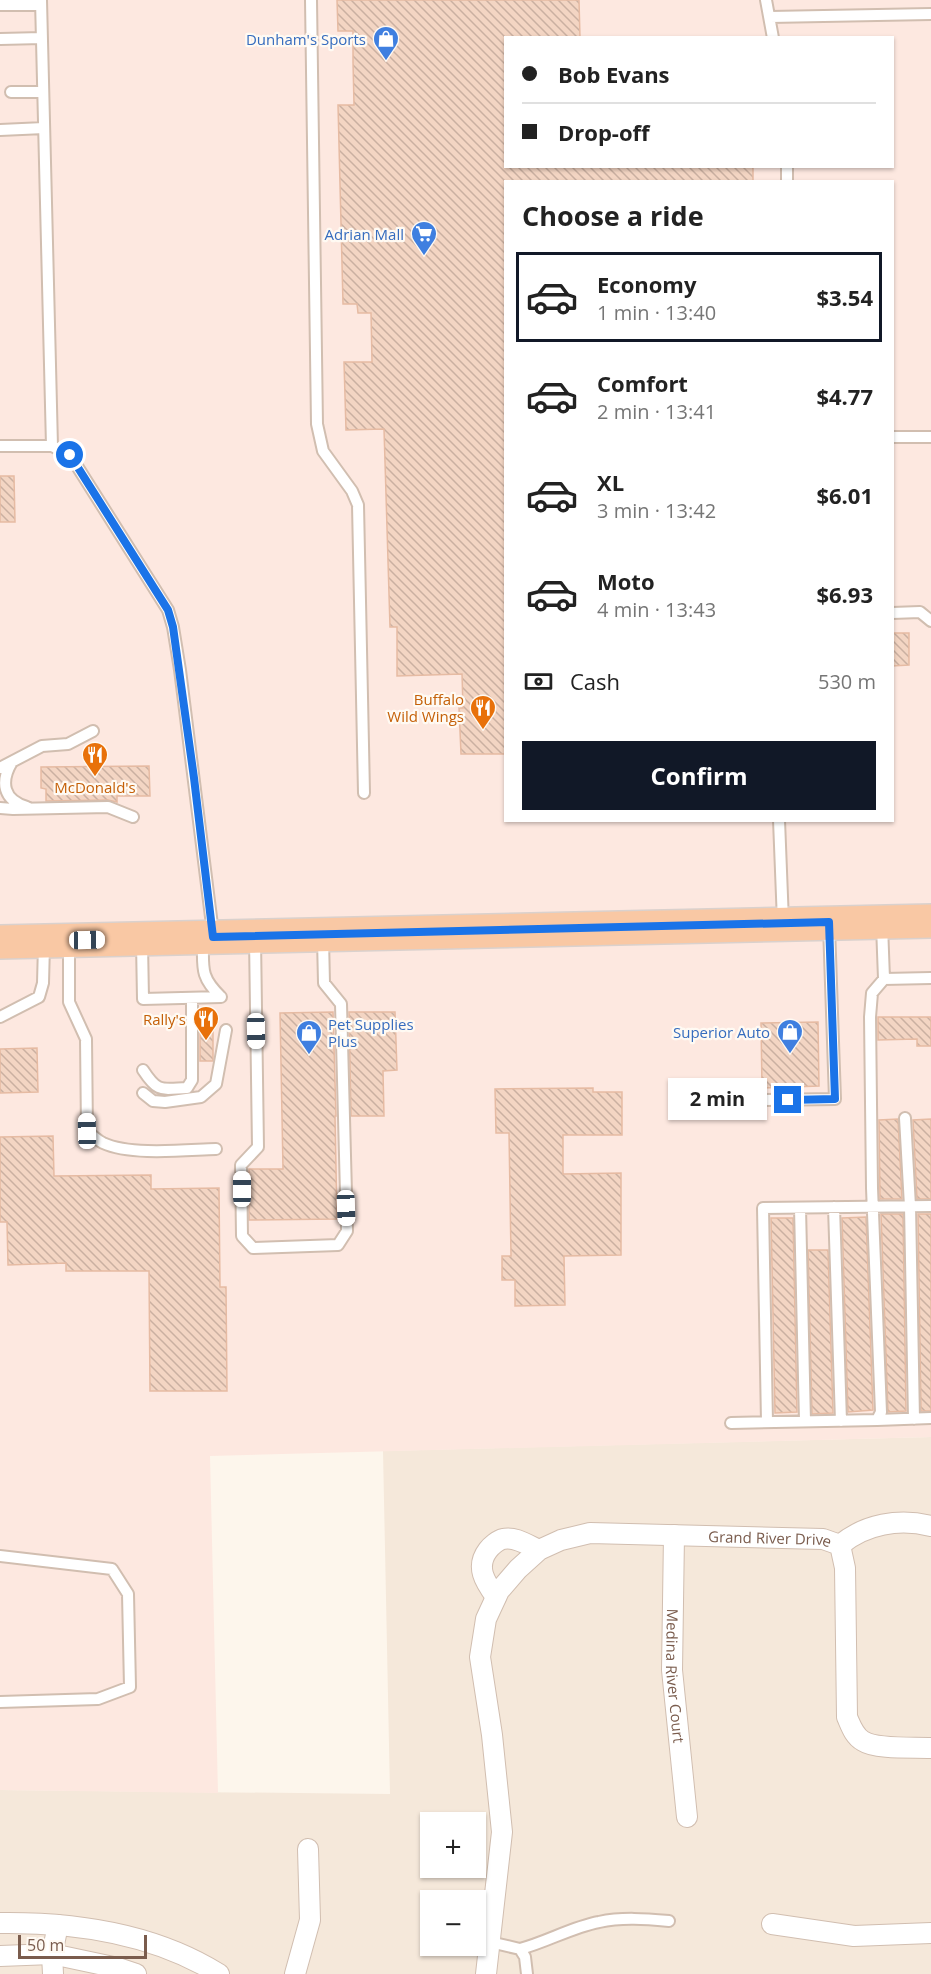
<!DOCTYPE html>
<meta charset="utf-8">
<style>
:root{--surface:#fff;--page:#f2f2f2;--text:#222;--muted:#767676;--line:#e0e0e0;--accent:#111827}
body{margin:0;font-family:"Open Sans",sans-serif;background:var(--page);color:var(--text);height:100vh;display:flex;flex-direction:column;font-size:22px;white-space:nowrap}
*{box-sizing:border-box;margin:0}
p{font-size:20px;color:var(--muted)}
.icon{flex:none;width:33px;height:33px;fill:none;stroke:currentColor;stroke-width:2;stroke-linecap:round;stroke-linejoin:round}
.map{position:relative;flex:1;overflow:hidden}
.sheet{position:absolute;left:504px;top:180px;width:390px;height:642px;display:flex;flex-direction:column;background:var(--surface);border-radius:0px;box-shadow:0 2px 4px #0004}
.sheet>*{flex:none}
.banner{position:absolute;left:504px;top:36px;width:390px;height:132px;border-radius:0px;box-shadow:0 2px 4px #0004;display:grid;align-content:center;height:132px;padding:0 18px;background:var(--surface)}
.fabs{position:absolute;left:420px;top:1812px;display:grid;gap:12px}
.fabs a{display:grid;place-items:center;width:66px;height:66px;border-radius:0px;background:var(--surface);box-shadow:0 2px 4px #0004;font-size:30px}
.scale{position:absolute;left:18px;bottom:15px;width:129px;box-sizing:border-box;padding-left:6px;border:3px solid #7a5c4d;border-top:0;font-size:16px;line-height:21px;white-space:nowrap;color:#7a5c4d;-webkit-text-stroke:4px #fffaf3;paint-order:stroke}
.end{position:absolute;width:27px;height:27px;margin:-14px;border:8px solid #1a73e8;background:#fff;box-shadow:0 0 0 3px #fff}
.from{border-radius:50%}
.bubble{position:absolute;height:42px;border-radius:0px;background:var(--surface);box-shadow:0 2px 4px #0004;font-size:20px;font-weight:700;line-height:42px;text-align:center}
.car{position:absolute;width:18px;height:36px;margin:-18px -9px;border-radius:8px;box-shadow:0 0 4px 2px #0007;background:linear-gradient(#fff 24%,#345 0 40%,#fff 0 76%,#345 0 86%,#fff 0)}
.banner b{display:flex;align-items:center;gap:21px;height:57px;font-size:22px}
.banner b+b{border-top:2px solid var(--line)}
.banner i{width:15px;height:15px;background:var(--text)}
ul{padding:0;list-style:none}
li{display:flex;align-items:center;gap:18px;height:90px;margin:0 12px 9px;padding:0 6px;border:3px solid transparent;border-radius:0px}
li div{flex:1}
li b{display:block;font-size:22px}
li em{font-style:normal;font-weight:700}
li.current{border-color:var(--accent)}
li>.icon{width:54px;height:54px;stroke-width:1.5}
h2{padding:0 18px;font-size:27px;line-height:72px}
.pay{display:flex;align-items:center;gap:15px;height:66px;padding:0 18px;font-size:22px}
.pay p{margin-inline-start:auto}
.primary-button{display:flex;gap:12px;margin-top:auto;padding:12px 18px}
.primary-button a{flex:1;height:69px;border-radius:0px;background:var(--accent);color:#fff;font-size:24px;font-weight:700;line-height:69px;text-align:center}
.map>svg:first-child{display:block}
.residential{fill:#f5e8da;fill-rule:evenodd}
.commercial{fill:#fde8e0;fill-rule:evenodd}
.building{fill:url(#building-back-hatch);stroke:#e6bba3;stroke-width:1.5}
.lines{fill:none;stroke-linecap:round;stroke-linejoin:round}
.service-casing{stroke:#d1beb0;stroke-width:14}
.minor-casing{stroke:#d1beb0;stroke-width:22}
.trunk-casing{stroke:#dad1cd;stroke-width:36}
.service{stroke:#fff;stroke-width:10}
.minor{stroke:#fff;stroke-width:20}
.trunk{stroke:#f9c8a4;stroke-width:33}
.route{stroke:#1a73e8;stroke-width:8}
.labels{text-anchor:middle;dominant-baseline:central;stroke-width:4.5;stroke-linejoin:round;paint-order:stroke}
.shop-label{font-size:15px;fill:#366cbe;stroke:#fffaf3;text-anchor:end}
.food-label{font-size:15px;fill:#c56008;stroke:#fffaf3;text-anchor:end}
.street-label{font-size:15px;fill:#7a5c4d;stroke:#fffaf3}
</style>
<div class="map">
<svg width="931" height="1974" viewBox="0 0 931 1974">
<defs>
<pattern id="building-back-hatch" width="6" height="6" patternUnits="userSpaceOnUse" patternTransform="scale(1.5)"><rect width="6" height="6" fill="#f3d5c3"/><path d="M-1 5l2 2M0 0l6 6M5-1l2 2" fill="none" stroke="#cab0a1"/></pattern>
</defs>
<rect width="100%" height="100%" fill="#fdf6ec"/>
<!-- residential -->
<path class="residential" d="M 931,1437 L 931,1974 L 0,1974 L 0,1790 L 390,1794 L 383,1451 ZM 430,1822 L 476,1822 L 476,1868 L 430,1868 ZM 430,1900 L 476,1900 L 476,1946 L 430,1946 Z"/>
<!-- commercial -->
<path class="commercial" d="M 0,0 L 931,0 L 931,1437 L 210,1456 L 218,1793 L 0,1790 ZM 506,38 L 892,38 L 892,166 L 506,166 ZM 506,182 L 892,182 L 892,820 L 506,820 Z"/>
<!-- building -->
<path class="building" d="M 337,0 L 579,0 L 580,38 L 506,38 L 506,166 L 753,166 L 753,182 L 506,182 L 506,754 L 461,754 L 459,708 L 463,708 L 462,674 L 397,676 L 397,627 L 390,627 L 384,429 L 346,430 L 344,362 L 372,362 L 371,313 L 358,313 L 357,304 L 343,304 L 338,105 L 354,105 L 353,62 L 353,31 L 338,31 Z
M 0,476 L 14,476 L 15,522 L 0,522 Z
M 892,633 L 909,633 L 909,665 L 892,666 Z
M 149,766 L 150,796 L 117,796 L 117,802 L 108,800 L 46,801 L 46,789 L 41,788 L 41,767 Z
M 333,1012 L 336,1116 L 335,1116 L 337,1219 L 249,1220 L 249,1169 L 283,1169 L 280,1013 Z
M 349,1012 L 395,1012 L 397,1070 L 383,1071 L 384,1116 L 351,1116 Z
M 878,1017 L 931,1017 L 931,1046 L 917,1046 L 917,1039 L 878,1040 Z
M 818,1022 L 819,1086 L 762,1088 L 761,1023 Z
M 200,1023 L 213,1023 L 213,1061 L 200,1061 Z
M 37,1048 L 38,1092 L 0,1093 L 0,1049 Z
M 593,1088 L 593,1092 L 622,1092 L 622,1135 L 563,1135 L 563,1174 L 621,1173 L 621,1255 L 564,1256 L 565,1305 L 515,1306 L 515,1280 L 502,1280 L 502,1256 L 511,1256 L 509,1133 L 496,1133 L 495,1089 Z
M 898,1119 L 902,1199 L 880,1199 L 879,1120 Z
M 931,1119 L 931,1199 L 917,1199 L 913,1120 Z
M 53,1136 L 54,1176 L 151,1175 L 151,1189 L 219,1188 L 220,1287 L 226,1287 L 227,1391 L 150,1391 L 149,1271 L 66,1271 L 66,1263 L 8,1265 L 7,1222 L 0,1222 L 0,1137 Z
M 881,1214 L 903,1214 L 906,1411 L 888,1412 Z
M 918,1214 L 931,1214 L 931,1411 L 921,1411 Z
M 866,1217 L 873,1410 L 848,1412 L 842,1218 Z
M 771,1218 L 793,1218 L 797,1412 L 775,1413 Z
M 808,1250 L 828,1250 L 833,1413 L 812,1414 Z"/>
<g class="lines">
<defs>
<path id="service" d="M 41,0 L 52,446
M 311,0 L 317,424 L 323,451 L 352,491 L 358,505 L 364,793
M 766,0 L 773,38
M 0,5 L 41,5
M 770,17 L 931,14
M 0,39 L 42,38
M 11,92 L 43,92
M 0,130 L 44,128
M 787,166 L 787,182
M 892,437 L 931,437
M 0,446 L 52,446 L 70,455 L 168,610 L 173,627 L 180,670 L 213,933
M 892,613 L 920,612 L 931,621
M 12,762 C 0,782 3,800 27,807
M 0,768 L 42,746 L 68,744 L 93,731
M 0,808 L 13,809 L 108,807 L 133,817
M 779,820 L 783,922
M 882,925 L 884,979 L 931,978
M 255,939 L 258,1147 L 241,1165 L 242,1236 L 253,1248 L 338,1245 L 347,1231 L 341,1004 L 324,983 L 323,939
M 203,941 C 203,968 200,977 221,997
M 142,943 L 143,999 L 221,997
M 69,944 L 69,1002 L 86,1039 L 87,1131 C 92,1135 97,1140 103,1143 C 131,1156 185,1150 216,1149
M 0,1017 L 39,997 L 43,983 L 44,945
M 143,1070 C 158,1093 161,1089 187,1088 L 192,1080 L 192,998
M 143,1093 L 153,1101 L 165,1102 L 201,1097 L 216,1084 L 226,1030
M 764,1100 L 835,1099 L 829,926
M 905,1118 L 910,1206 L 914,1419
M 834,1207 L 841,1421
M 800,1208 L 805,1421
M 877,1420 L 931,1418
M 767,1422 L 763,1208 L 931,1206
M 731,1423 L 877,1420 L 881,1412 L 872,1188 L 870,1017 L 872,993 L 884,979
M 0,1556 L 112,1569 L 128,1594 L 130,1687 L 98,1699 L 0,1702
M 490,1942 L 520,1949 L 525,1957 L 527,1974
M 520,1949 C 547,1942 572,1927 599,1922 C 622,1917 646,1919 669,1921"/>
<g id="minor">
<path id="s1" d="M 674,1535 L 672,1670 L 687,1817"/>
<path d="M 840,1545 C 865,1524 899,1518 931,1526"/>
<path d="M 496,1597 C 485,1582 475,1567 488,1550 C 491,1546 498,1540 503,1539 C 515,1536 528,1545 539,1550"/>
<path d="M 0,1923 C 74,1922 155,1934 219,1974"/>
<path d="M 772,1924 L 854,1936 L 931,1933"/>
<path d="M 0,1956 L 52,1954 L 118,1968 L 136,1974"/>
<path d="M 53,1974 L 52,1954 L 58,1925"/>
<path d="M 295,1974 L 310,1920 L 308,1849"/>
<path id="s2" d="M 486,1974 L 502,1832 L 492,1735 L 480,1657 L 486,1619 L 499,1591 L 518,1569 L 539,1550 L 561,1540 L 590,1533 L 823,1539 L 840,1545 L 845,1568 L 847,1717 C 851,1726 854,1736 863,1741 C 877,1750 914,1747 931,1748"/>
</g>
<path id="trunk" d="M 0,942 L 931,921"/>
</defs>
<!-- service casing -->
<use href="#service" class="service-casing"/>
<!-- minor casing -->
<use href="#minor" class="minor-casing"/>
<!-- trunk casing -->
<use href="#trunk" class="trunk-casing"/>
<!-- service -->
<use href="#service" class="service"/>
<!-- minor -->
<use href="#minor" class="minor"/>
<!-- trunk -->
<use href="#trunk" class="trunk"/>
</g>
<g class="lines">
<!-- route -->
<path class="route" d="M 70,455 L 168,610 L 173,627 L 194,778 L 213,937 L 829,922 L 835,1099 L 788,1100"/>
</g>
<!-- icons -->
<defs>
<symbol id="shop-pin" viewBox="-11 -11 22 30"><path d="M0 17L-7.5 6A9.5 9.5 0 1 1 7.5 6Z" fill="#3f7fe0" stroke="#fffaf3"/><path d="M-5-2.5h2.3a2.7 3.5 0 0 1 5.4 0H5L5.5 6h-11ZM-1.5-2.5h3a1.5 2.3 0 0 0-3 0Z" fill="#fff"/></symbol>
<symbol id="supermarket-pin" viewBox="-11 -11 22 30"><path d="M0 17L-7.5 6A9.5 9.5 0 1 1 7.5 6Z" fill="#3f7fe0" stroke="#fffaf3"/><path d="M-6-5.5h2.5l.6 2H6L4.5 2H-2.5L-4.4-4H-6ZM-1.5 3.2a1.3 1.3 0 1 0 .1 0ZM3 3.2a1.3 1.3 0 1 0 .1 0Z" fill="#fff"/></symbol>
<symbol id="restaurant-pin" viewBox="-11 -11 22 30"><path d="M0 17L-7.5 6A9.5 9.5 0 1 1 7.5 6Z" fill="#e8710a" stroke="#fffaf3"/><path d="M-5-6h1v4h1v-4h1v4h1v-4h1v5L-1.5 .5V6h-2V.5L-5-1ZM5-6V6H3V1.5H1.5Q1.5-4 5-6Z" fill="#fff"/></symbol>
</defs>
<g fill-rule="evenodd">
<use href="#shop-pin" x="371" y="24" width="30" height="40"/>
<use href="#supermarket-pin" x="409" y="219" width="30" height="40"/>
<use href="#restaurant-pin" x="468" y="693" width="30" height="40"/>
<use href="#restaurant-pin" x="80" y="740" width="30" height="40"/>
<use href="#restaurant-pin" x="191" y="1004" width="30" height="40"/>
<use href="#shop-pin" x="775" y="1017" width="30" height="40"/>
<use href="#shop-pin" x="294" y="1018" width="30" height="40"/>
</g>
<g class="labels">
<!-- shop labels -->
<g class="shop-label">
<text x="366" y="39">Dunham's Sports</text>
<text x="404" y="234">Adrian Mall</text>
<text x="328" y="1024" text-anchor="start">Pet Supplies<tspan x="328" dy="17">Plus</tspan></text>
<text x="770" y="1032">Superior Auto</text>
</g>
<!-- food labels -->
<g class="food-label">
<text x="464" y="699">Buffalo<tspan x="464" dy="17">Wild Wings</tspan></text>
<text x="95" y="787" text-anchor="middle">McDonald's</text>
<text x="186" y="1019">Rally's</text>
</g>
<!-- street labels -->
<g class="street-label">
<text stroke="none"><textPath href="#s2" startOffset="680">Grand River Drive</textPath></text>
<text stroke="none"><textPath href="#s1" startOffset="141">Medina River Court</textPath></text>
</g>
</g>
</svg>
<div class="fabs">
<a>+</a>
<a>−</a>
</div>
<div class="scale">50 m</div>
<i class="end from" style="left:70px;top:455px"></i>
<i class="end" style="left:788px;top:1100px"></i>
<div class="bubble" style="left:668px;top:1078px;width:99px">2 min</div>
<i class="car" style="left:87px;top:940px;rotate:89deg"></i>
<i class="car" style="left:256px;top:1031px;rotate:179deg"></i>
<i class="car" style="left:87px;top:1131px;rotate:359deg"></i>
<i class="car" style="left:242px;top:1189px;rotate:0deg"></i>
<i class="car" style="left:346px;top:1208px;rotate:178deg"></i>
<div class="banner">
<b><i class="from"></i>Bob Evans</b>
<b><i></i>Drop-off</b>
</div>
<section class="sheet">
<h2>Choose a ride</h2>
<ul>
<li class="current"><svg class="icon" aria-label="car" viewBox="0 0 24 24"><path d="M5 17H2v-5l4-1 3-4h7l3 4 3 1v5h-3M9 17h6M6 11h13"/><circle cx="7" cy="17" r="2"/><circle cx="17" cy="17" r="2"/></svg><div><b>Economy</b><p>1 min · 13:40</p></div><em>$3.54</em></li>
<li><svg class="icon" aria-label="car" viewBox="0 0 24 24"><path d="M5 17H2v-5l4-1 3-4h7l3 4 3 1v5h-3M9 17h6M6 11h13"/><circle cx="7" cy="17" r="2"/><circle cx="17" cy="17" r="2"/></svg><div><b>Comfort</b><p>2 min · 13:41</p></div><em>$4.77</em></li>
<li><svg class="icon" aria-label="car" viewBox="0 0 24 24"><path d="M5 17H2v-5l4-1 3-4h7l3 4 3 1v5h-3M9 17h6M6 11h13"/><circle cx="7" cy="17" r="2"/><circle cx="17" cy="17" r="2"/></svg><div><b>XL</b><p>3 min · 13:42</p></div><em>$6.01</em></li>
<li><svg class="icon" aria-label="car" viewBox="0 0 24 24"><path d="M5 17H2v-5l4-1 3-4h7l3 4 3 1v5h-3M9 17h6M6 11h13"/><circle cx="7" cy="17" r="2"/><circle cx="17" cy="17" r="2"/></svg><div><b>Moto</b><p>4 min · 13:43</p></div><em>$6.93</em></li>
</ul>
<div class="pay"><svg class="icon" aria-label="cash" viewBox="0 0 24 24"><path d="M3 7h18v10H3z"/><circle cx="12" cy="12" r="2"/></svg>Cash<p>530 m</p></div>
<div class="primary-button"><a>Confirm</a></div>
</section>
</div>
